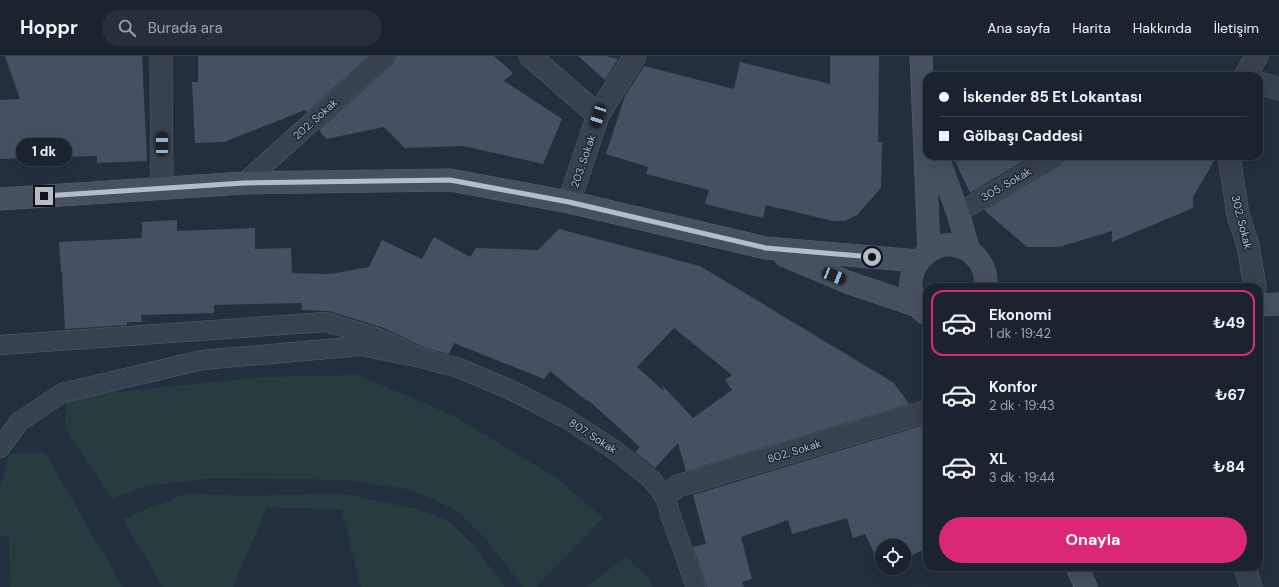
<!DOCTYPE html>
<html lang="tr">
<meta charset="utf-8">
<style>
:root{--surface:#1b232e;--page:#282f3a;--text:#f1f3f6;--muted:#a0a4aa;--line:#39404a;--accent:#db2777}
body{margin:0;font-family:"DM Sans",sans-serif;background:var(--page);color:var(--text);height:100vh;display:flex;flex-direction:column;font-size:15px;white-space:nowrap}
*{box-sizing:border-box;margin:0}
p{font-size:13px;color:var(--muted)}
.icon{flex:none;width:22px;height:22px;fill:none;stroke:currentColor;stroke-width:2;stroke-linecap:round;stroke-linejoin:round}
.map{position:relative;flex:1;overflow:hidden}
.details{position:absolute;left:923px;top:227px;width:340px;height:288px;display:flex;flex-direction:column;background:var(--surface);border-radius:12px;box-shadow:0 4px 16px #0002,0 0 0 1px var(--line)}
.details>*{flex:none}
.hud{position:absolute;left:923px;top:16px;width:340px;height:88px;border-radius:12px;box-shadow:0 4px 16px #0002,0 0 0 1px var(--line);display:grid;align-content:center;height:88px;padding:0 16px;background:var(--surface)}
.tools{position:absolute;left:875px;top:483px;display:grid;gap:8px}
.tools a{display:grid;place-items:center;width:36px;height:36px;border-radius:50%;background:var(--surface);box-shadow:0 4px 16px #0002,0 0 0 1px var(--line);font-size:20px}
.end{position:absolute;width:18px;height:18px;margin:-9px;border:5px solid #b4bcc9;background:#111;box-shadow:0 0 0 2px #111}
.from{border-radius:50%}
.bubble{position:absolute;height:28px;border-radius:14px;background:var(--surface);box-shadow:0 4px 16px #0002,0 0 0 1px var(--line);font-size:13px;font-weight:700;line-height:28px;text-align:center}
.car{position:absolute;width:12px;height:24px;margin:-12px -6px;border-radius:5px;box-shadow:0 0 3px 1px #0007;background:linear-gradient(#222 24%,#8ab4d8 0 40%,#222 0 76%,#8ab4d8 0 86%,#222 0)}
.hud b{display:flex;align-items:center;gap:14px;height:38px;font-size:15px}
.hud b+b{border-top:1px solid var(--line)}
.hud i{width:10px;height:10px;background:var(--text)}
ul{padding:7px 0 0;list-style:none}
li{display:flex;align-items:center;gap:12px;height:66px;margin:0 8px 6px;padding:0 8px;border:2px solid transparent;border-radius:12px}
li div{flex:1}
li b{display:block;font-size:15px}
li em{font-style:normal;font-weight:700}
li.active{border-color:var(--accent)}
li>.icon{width:36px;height:36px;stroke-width:1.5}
.primary-button{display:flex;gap:8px;margin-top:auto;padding:8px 16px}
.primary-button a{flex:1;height:46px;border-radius:24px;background:var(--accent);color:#fff;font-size:16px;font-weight:700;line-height:46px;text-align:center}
header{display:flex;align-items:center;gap:24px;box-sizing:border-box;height:56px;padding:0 20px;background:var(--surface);border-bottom:1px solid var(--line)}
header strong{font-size:19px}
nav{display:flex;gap:22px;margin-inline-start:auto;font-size:14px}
.search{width:280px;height:36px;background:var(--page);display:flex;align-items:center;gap:10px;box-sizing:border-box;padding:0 14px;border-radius:22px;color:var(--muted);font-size:15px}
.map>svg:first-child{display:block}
.green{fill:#263c3f}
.building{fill:#455162;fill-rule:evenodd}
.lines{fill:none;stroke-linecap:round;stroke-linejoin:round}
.pedestrian-casing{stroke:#565f6c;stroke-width:20}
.minor-casing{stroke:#565f6c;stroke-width:23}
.secondary-casing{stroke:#565f6c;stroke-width:23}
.pedestrian{stroke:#38414e;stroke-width:19}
.minor{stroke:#38414e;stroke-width:22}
.secondary{stroke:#465061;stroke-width:22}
.route{stroke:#b4bcc9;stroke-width:5}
.labels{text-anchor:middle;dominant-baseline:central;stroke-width:3;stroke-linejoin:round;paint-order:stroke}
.street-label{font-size:11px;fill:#b4bcc9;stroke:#1d2633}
</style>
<header>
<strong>Hoppr</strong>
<div class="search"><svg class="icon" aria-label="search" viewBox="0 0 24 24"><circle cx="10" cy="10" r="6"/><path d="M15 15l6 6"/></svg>Burada ara</div>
<nav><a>Ana sayfa</a><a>Harita</a><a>Hakkında</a><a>İletişim</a></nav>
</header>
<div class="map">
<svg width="1279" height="531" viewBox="0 0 1279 531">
<rect width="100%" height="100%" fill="#242f3e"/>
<!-- green -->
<path class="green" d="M 358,319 L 454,360 L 558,423 L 603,462 L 536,531 L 523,531 L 485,482 L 454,453 L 412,434 L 350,424 L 212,422 L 145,430 L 112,443 L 65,373 L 66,341 L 264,321 Z
M 10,397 L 45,397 L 123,531 L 10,531 L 9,481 L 0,480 L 0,432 Z
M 187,437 L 244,440 L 340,437 L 413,452 L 446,463 L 473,489 L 505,531 L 361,531 L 342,454 L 267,451 L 233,531 L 163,531 L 123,463 Z
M 626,500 L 648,521 L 652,531 L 587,531 Z"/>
<!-- building -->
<path class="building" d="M 5,0 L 142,0 L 147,105 L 97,107 L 97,100 L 0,103 L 0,44 L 20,43 Z
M 198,0 L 369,0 L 307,56 L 305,54 L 224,86 L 195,87 L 192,26 L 198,26 Z
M 396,0 L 494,0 L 513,17 L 504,25 L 562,63 L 543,108 L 464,90 L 405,92 L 384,71 L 326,83 L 319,74 L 392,8 L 395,4 Z
M 578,0 L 606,0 L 618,3 L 605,24 Z
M 830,0 L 879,0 L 878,86 L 882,86 L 881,132 L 857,159 L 845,165 L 833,165 L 766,149 L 763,162 L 705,148 L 709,134 L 646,118 L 648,111 L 606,98 L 625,40 L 644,10 L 734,33 L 740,6 L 830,28 Z
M 953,100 L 1032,100 L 970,137 Z
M 1065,100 L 1217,100 L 1193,141 L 1193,152 L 1112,186 L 1112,175 L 1059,191 L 1027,191 L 984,154 L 1060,109 L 1063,106 Z
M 177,164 L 177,175 L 255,172 L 255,193 L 291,192 L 292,217 L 330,218 L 369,211 L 382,184 L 422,203 L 434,181 L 470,201 L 476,192 L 538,194 L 559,173 L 700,210 L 894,327 L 909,348 L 686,415 L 678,387 L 655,412 L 635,396 L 640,391 L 588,344 L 587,345 L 550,315 L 544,323 L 454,287 L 449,298 L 425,292 L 384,272 L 329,255 L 302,254 L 302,247 L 214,249 L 214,257 L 141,259 L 142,266 L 127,266 L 127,269 L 65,273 L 62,216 L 61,216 L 59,186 L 142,182 L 142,166 ZM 674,272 L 732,319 L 725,324 L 732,334 L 693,362 L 662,329 L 664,335 L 637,311 Z
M 924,369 L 927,374 L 927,492 L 904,503 L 904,490 L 882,490 L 882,512 L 885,512 L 882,514 L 865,478 L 853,482 L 847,462 L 792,478 L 788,464 L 741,481 L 752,523 L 742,526 L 744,531 L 707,531 L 693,491 L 706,488 L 693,439 Z"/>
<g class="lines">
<defs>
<path id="pedestrian" d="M 244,127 L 385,0
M 958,157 L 1054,100
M 0,289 L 326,266 L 381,283 L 421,302 L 361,290 L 202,304 L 62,337 L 19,366 L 0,392
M 421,302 L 459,312 L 513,335 L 567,363 L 616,395 L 651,423 L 665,440 L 671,461 L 696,531"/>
<path id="minor" d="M 161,0 L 162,132
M 530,0 L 598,59 L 569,146
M 1245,20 L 1257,0
M 1259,27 L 1279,33
M 598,59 L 635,0
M 1229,100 L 1238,159 L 1248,189 L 1255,231
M 665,440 L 678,430 L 927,355
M 1245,511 L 1251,531"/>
<path id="secondary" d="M 921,0 L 929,195
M 937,100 L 958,157 L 969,195
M 0,143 L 244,127 L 450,124 L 569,146 L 766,192 L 918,205
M 785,200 L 847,226 L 918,250
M 1259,249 L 1279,248
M 925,257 C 886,225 935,166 973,198 C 983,207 987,218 986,231
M 1077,511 L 1086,531"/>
</defs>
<!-- pedestrian casing -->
<use href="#pedestrian" class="pedestrian-casing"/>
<!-- minor casing -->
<use href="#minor" class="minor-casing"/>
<!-- secondary casing -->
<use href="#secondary" class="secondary-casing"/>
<!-- pedestrian -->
<use href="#pedestrian" class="pedestrian"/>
<!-- minor -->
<use href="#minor" class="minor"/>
<!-- secondary -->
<use href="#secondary" class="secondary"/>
</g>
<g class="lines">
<!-- route -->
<path class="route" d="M 44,140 L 244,127 L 450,124 L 569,146 L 766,192 L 872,201"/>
</g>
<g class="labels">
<!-- street labels -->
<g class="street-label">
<text transform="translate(315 63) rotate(-42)">202. Sokak</text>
<text transform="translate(583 105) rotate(-71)">203. Sokak</text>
<text transform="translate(1006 128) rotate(-30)">305. Sokak</text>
<text transform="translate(1242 166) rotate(76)">302. Sokak</text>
<text transform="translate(593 380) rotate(33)">807. Sokak</text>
<text transform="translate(794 395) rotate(-17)">802. Sokak</text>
</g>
</g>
</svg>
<div class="tools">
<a><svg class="icon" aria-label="locate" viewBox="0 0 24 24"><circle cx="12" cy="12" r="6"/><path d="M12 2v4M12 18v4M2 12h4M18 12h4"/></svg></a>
</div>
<i class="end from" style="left:872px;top:201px"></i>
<i class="end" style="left:44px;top:140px"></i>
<div class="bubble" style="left:16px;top:82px;width:56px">1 dk</div>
<i class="car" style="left:598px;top:60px;rotate:199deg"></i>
<i class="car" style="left:162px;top:88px;rotate:0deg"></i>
<i class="car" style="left:834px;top:220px;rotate:112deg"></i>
<div class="hud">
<b><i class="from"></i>İskender 85 Et Lokantası</b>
<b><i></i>Gölbaşı Caddesi</b>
</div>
<section class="details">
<ul>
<li class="active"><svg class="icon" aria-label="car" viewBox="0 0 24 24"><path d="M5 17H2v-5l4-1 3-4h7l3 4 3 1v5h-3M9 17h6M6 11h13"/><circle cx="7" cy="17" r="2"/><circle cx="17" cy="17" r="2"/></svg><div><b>Ekonomi</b><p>1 dk · 19:42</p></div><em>₺49</em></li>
<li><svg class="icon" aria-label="car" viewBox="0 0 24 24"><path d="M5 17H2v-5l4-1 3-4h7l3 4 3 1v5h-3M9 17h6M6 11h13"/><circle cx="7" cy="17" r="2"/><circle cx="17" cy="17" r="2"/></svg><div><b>Konfor</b><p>2 dk · 19:43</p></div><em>₺67</em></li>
<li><svg class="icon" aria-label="car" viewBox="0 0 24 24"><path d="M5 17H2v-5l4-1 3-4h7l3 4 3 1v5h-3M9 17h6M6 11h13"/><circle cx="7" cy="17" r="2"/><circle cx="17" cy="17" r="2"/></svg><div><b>XL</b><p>3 dk · 19:44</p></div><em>₺84</em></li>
</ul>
<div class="primary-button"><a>Onayla</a></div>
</section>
</div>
